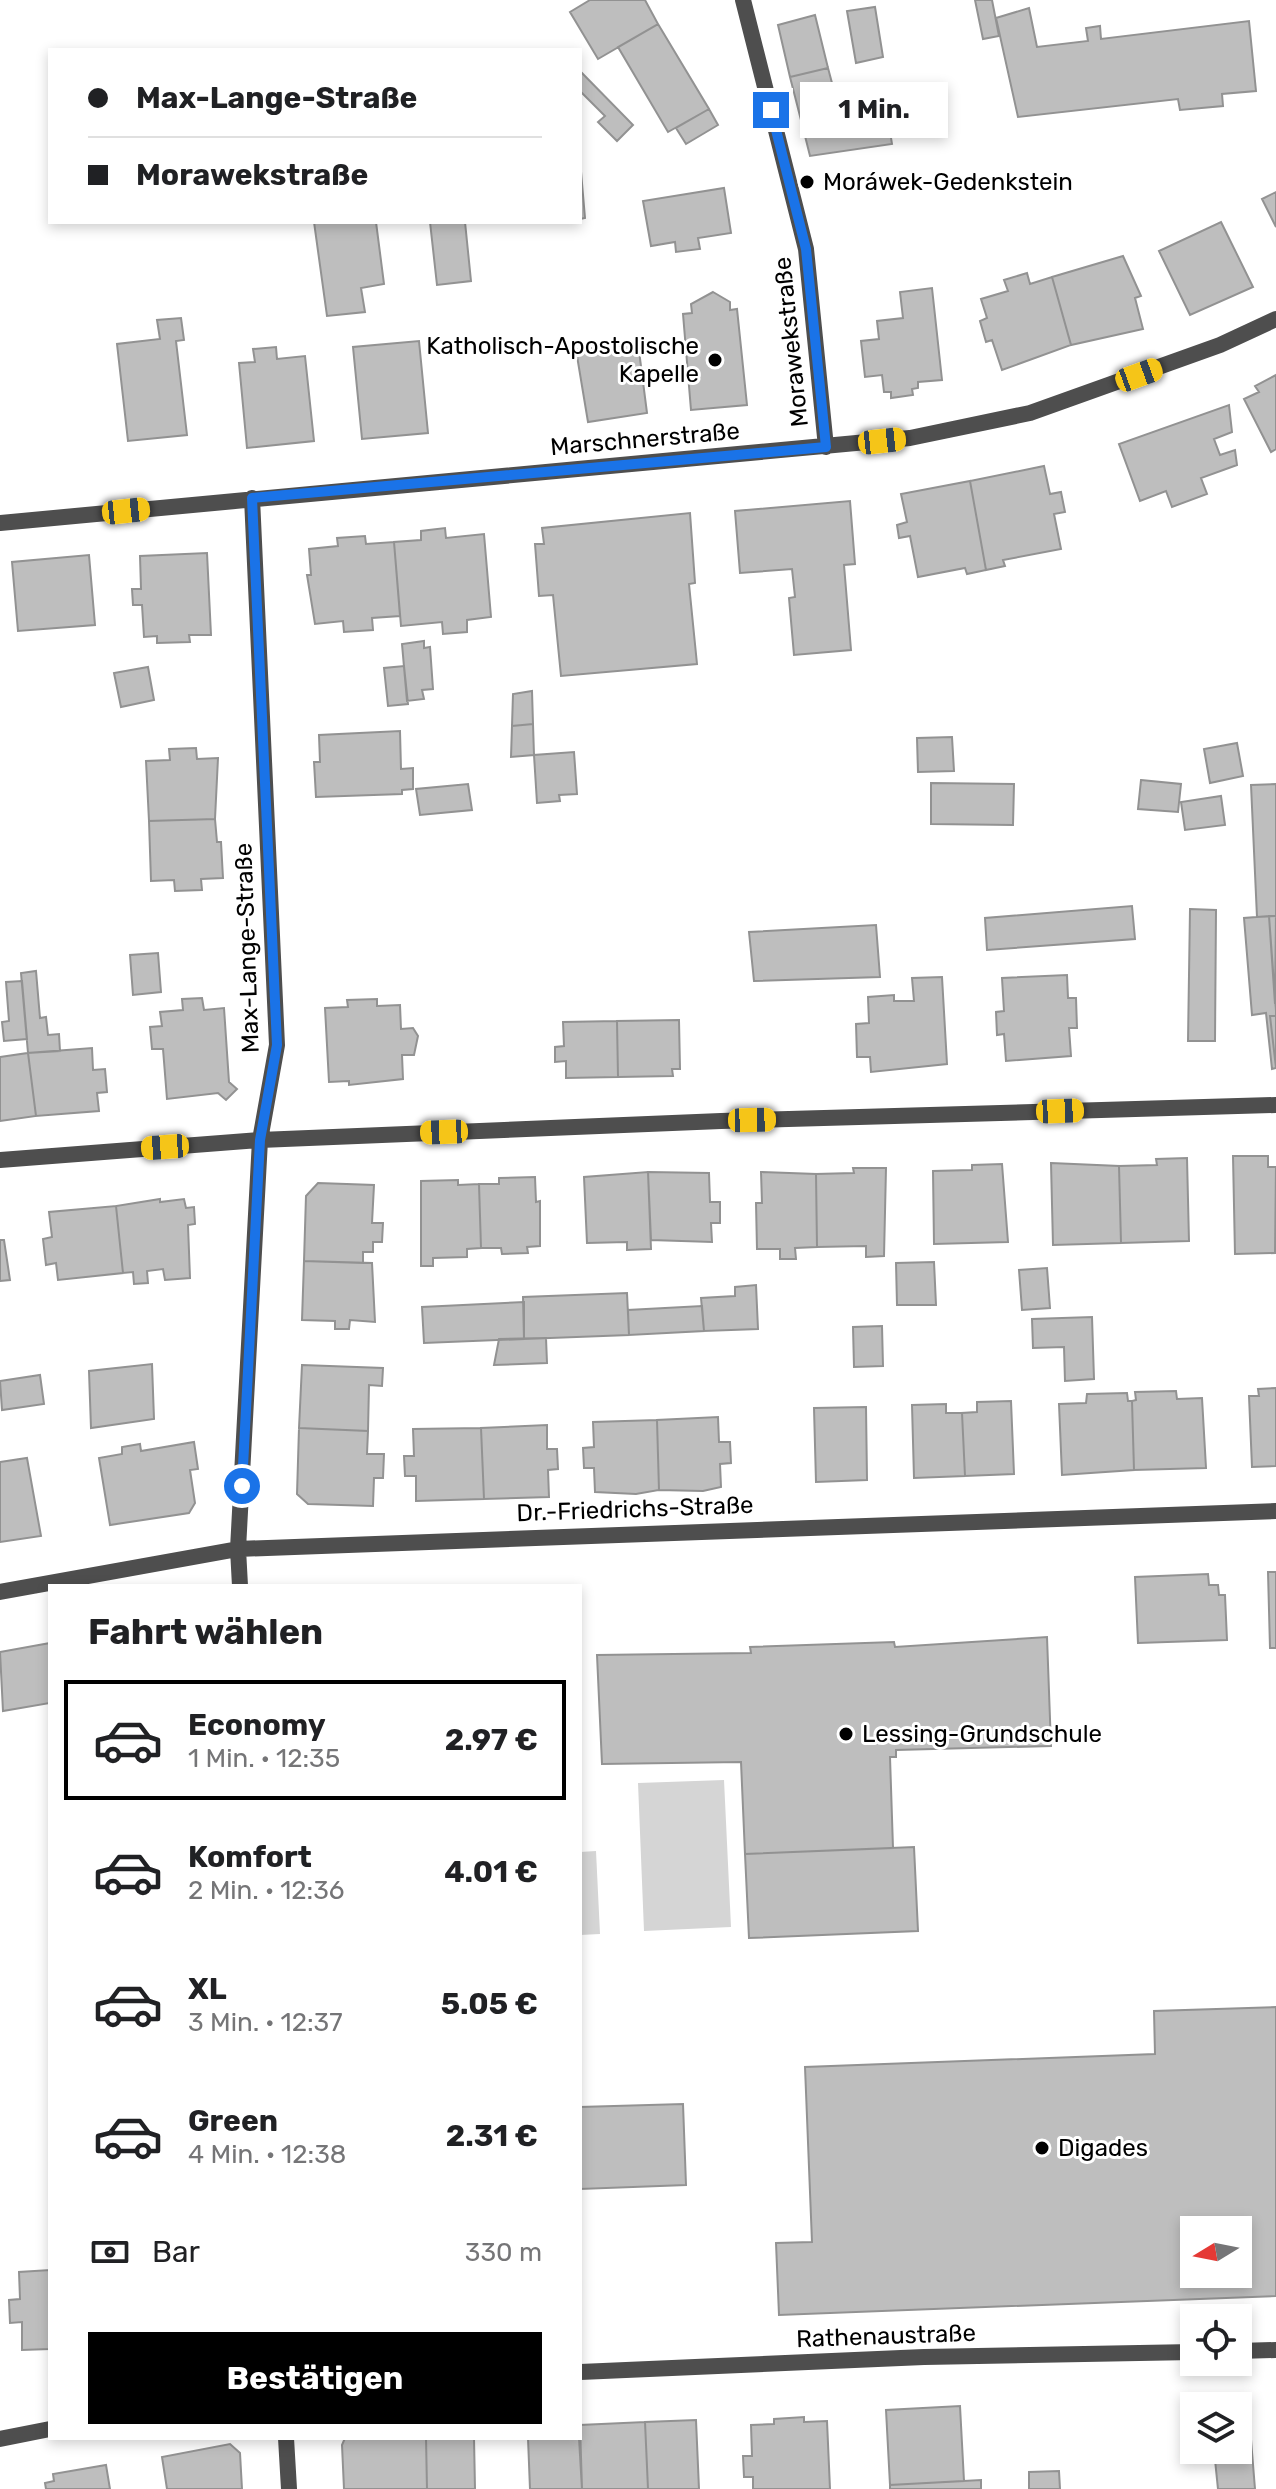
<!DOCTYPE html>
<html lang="de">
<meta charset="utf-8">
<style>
:root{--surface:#fff;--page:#f6f6f6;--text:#202124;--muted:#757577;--line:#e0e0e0;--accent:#000}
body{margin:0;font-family:Rubik,sans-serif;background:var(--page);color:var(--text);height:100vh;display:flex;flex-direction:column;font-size:30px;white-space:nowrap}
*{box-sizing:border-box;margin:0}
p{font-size:26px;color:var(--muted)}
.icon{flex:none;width:44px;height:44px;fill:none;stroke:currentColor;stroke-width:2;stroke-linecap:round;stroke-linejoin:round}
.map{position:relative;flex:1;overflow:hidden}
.drawer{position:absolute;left:48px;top:1584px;width:534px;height:856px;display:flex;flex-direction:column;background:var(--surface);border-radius:0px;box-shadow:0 4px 12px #0003}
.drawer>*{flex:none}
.top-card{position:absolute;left:48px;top:48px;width:534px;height:176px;border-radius:0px;box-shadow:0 4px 12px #0003;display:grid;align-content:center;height:176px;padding:0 40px;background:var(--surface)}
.needle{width:52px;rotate:260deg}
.buttons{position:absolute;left:1180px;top:2216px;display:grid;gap:16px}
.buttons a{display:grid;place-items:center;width:72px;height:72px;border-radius:0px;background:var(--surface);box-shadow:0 4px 12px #0003;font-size:40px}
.end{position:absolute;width:36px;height:36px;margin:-18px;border:10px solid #1a73e8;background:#fff;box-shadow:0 0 0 4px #fff}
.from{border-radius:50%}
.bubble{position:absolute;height:56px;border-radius:0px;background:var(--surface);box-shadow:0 4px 12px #0003;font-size:26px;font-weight:700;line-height:56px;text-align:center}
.car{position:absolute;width:24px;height:48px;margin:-24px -12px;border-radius:10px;box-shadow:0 0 6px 2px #0007;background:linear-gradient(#f5c518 24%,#345 0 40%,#f5c518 0 76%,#345 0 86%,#f5c518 0)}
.top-card b{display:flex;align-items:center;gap:28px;height:76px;font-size:30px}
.top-card b+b{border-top:2px solid var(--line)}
.top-card i{width:20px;height:20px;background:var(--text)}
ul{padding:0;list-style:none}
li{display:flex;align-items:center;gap:24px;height:120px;margin:0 16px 12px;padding:0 24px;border:4px solid transparent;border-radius:0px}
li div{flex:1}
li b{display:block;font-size:30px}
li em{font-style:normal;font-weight:700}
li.current{border-color:var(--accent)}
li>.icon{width:72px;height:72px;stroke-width:1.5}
h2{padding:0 40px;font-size:36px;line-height:96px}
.pay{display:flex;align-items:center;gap:20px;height:88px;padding:0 40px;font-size:30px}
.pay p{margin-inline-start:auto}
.action{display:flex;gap:16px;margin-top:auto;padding:16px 40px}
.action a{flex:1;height:92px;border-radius:0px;background:var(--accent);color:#fff;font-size:32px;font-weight:700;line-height:92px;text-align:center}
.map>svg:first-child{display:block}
.green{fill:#d5d5d5}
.building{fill:#bebebe;stroke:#929292;stroke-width:2;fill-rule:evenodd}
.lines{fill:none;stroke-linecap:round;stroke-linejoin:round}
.minor{stroke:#4e4e4e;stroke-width:16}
.route{stroke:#1a73e8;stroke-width:10}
.poi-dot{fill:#000;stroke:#fff;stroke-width:3}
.labels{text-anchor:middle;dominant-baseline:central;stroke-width:6;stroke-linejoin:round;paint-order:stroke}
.poi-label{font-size:24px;fill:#000;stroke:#fff;text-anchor:start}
.street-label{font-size:24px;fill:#000;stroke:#fff}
</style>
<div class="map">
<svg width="1276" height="2489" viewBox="0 0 1276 2489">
<rect width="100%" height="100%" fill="#fff"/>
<!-- green -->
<path class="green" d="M 724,1780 L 731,1927 L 644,1931 L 638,1783 Z
M 596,1851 L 600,1934 L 580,1935 L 580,1852 Z"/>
<!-- building -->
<path class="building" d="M 590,0 L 645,0 L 658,24 L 598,59 L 570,12 Z
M 975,0 L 992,0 L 999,36 L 983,39 Z
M 875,7 L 883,57 L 856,63 L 847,11 Z
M 1029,8 L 1037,47 L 1088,41 L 1086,28 L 1100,26 L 1101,39 L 1249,21 L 1256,91 L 1222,94 L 1223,106 L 1180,110 L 1178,99 L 1018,117 L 996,18 Z
M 815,15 L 828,68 L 790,77 L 778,25 Z
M 658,24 L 709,109 L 668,132 L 618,47 Z
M 828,68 L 840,113 L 802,124 L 790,77 Z
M 580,71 L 633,125 L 617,141 L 598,122 L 605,116 L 580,91 Z
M 886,107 L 892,144 L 810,156 L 802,124 Z
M 709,109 L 718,125 L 686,144 L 676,128 Z
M 580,160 L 585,218 L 580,219 Z
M 724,188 L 731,233 L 698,238 L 700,249 L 676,252 L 675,242 L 651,246 L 643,201 Z
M 1276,192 L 1276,227 L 1262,199 Z
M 314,222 L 376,222 L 384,284 L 361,288 L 365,312 L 327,316 Z
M 430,222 L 465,222 L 471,281 L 437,285 Z
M 1221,222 L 1253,287 L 1190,315 L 1159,251 Z
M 1123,256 L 1141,296 L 1135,298 L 1143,329 L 1071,345 L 1052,277 Z
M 1027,273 L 1030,284 L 1052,277 L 1071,345 L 1002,370 L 992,340 L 986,342 L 980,321 L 987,318 L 981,299 L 1008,291 L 1004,280 Z
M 932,288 L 942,380 L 918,382 L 918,388 L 912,389 L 913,395 L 891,398 L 891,392 L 884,392 L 882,375 L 865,377 L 861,341 L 879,339 L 877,321 L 903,318 L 900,292 Z
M 713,292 L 730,302 L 730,310 L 737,309 L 747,405 L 691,410 L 683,314 L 692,313 L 691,304 Z
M 181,318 L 184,340 L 176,341 L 187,435 L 128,441 L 117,344 L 160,339 L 157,320 Z
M 419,341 L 428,433 L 362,439 L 353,347 Z
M 638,343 L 647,413 L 588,422 L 576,350 Z
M 276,347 L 277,359 L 305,356 L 314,441 L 247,448 L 239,363 L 255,362 L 253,349 Z
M 1276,375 L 1276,449 L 1271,452 L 1244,399 L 1259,392 L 1255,386 Z
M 1229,405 L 1232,432 L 1214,439 L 1220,455 L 1235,450 L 1237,465 L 1201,478 L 1207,494 L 1172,507 L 1166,491 L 1140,501 L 1119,444 Z
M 1044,466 L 1050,494 L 1061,492 L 1065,512 L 1054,514 L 1061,549 L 1003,560 L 1005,566 L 986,570 L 970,481 Z
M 970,481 L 986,570 L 967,574 L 965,568 L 918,577 L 910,536 L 899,538 L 897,525 L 907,522 L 901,494 Z
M 850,501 L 855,564 L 844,565 L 851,650 L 794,655 L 789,598 L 795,597 L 792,569 L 740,573 L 735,511 Z
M 690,513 L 695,583 L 689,584 L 697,664 L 561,676 L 553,595 L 539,596 L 535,544 L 544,544 L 542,528 Z
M 445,528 L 446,538 L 484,534 L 491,617 L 467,620 L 467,632 L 443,634 L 442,622 L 401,626 L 394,542 L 421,540 L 421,531 Z
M 365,536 L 366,544 L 394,542 L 400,616 L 372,618 L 373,630 L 344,632 L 343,621 L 315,624 L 307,575 L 311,575 L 309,549 L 338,546 L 337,538 Z
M 207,553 L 211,635 L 189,635 L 190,642 L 157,643 L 157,636 L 144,637 L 142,605 L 133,605 L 132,589 L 141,589 L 140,556 Z
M 89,555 L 95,625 L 18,631 L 12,562 Z
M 424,641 L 424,648 L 430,647 L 433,689 L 422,690 L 424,699 L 407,701 L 402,644 Z
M 404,666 L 408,704 L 388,706 L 384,668 Z
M 148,667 L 154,700 L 121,707 L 114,673 Z
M 532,691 L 533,724 L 512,726 L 513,694 Z
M 533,724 L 534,755 L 511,757 L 512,726 Z
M 400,731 L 401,769 L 413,768 L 413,789 L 402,790 L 402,794 L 316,797 L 314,762 L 320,762 L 319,735 Z
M 952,737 L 954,771 L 918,772 L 917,738 Z
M 1237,743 L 1243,776 L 1210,783 L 1204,749 Z
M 196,748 L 197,759 L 218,758 L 215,819 L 149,821 L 146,761 L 170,760 L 169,749 Z
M 574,752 L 577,794 L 559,795 L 560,801 L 537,803 L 534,755 Z
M 1141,780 L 1181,784 L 1178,812 L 1138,809 Z
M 931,783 L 1014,784 L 1013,825 L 931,824 Z
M 468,784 L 472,810 L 420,815 L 416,789 Z
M 1276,784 L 1276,916 L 1257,917 L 1251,785 Z
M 1221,796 L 1225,825 L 1185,830 L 1181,802 Z
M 215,819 L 217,842 L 221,842 L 223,878 L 201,879 L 202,890 L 175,891 L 174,880 L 151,881 L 149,821 Z
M 1132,906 L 1135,939 L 987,950 L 985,918 Z
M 1190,909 L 1216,910 L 1215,1041 L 1188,1041 Z
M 1269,916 L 1276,1011 L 1276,1016 L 1270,1016 L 1276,1068 L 1272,1069 L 1266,1013 L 1252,1015 L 1244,918 Z
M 1269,916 L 1276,916 L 1275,1004 Z
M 876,925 L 880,977 L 754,981 L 749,932 Z
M 158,953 L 161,992 L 133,995 L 130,955 Z
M 36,971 L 40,1018 L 46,1017 L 48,1035 L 59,1034 L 60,1051 L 28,1053 L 21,973 Z
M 1067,975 L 1068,998 L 1076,998 L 1077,1028 L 1069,1028 L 1071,1056 L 1006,1061 L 1004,1034 L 997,1035 L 996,1012 L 1004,1011 L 1002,978 Z
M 942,977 L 947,1064 L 871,1072 L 870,1057 L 857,1057 L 856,1024 L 869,1023 L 868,997 L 894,995 L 894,1001 L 914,1001 L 912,978 Z
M 22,981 L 27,1039 L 4,1041 L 2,1022 L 9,1021 L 6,982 Z
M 202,998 L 204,1010 L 224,1008 L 229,1082 L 237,1089 L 226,1100 L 218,1093 L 167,1099 L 163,1049 L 152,1049 L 150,1027 L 162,1026 L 160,1012 L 183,1010 L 182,999 Z
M 377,999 L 377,1006 L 400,1005 L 401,1029 L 413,1028 L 418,1036 L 414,1055 L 402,1055 L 403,1079 L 349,1085 L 349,1081 L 329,1082 L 325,1008 L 348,1007 L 347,1000 Z
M 1270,1016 L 1276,1016 L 1276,1068 Z
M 679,1020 L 680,1069 L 672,1069 L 673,1076 L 618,1077 L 617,1021 Z
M 617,1021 L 618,1077 L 566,1078 L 566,1061 L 555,1062 L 555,1047 L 564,1046 L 563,1022 Z
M 92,1048 L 93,1070 L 105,1069 L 107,1092 L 97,1093 L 99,1111 L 36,1116 L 28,1053 Z
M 28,1053 L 36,1116 L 0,1121 L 0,1057 Z
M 1233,1156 L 1268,1156 L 1268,1167 L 1276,1167 L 1275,1253 L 1235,1254 Z
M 1187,1158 L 1189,1241 L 1121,1243 L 1119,1166 L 1157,1165 L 1156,1159 Z
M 1051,1163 L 1119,1166 L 1121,1243 L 1053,1245 Z
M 1002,1164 L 1008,1242 L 934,1244 L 933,1171 L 972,1170 L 972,1165 Z
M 853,1168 L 886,1168 L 884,1256 L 866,1257 L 866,1246 L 817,1247 L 816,1174 L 854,1173 Z
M 648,1172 L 651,1249 L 627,1250 L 627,1242 L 587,1243 L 584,1177 Z
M 648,1172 L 709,1173 L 710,1202 L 720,1202 L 720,1223 L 711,1223 L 712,1242 L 651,1240 Z
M 761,1172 L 816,1174 L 817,1247 L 795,1248 L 796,1259 L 780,1259 L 780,1249 L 757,1249 L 756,1203 L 762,1203 Z
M 535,1177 L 536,1202 L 540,1201 L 540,1246 L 527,1247 L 528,1253 L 502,1254 L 501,1248 L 481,1248 L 479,1184 L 499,1184 L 499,1178 Z
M 458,1180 L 458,1185 L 479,1184 L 481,1248 L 467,1249 L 467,1257 L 433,1258 L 433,1266 L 421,1266 L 421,1181 Z
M 318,1183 L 374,1185 L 372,1223 L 383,1223 L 382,1242 L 373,1242 L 373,1252 L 363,1252 L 363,1263 L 304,1261 L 306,1196 Z
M 160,1199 L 160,1202 L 184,1199 L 186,1208 L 194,1207 L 195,1224 L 188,1225 L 190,1278 L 165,1280 L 163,1269 L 147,1271 L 148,1283 L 134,1284 L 133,1272 L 123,1273 L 116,1206 Z
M 116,1206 L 123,1273 L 58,1280 L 56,1263 L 46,1265 L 43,1239 L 52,1237 L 49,1212 Z
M 0,1240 L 4,1240 L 10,1280 L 0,1281 Z
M 304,1261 L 372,1263 L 375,1322 L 350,1320 L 349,1329 L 335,1329 L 335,1321 L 302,1320 Z
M 934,1262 L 936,1305 L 897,1305 L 896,1263 Z
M 1047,1268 L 1050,1308 L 1022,1310 L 1019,1270 Z
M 756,1285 L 758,1329 L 704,1331 L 701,1298 L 735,1296 L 735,1287 Z
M 627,1293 L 629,1335 L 524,1339 L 523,1297 Z
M 524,1302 L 524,1339 L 424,1343 L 422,1307 Z
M 702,1306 L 704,1331 L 629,1335 L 628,1310 Z
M 1092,1317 L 1094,1379 L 1065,1381 L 1064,1347 L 1033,1348 L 1032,1319 Z
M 882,1326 L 883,1366 L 854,1367 L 853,1327 Z
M 546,1338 L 547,1363 L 494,1365 L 499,1339 Z
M 152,1364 L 154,1419 L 91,1428 L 89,1371 Z
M 302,1365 L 383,1368 L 382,1386 L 369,1385 L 368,1431 L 299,1428 Z
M 40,1375 L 44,1404 L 2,1410 L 0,1381 Z
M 1276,1388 L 1276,1466 L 1252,1467 L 1249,1396 L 1259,1396 L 1258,1389 Z
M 1176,1391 L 1177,1399 L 1202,1398 L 1206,1468 L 1134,1470 L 1132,1401 L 1136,1400 L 1135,1392 Z
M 1127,1393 L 1128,1401 L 1132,1401 L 1134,1470 L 1062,1475 L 1059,1404 L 1086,1403 L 1087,1394 Z
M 1011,1401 L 1014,1474 L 965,1476 L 962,1413 L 977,1412 L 977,1402 Z
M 946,1404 L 946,1413 L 962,1413 L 965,1476 L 914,1478 L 912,1405 Z
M 866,1407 L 867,1480 L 816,1482 L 814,1408 Z
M 718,1417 L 719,1442 L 730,1442 L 731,1463 L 720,1464 L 721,1487 L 703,1491 L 659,1490 L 657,1420 Z
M 657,1420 L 659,1490 L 636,1494 L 595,1492 L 594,1468 L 584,1468 L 583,1448 L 594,1447 L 593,1422 Z
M 547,1425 L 547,1449 L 557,1449 L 558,1469 L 548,1470 L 549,1497 L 484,1499 L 481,1428 Z
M 299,1428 L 368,1431 L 367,1454 L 384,1454 L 383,1478 L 374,1478 L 373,1506 L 308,1504 L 297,1494 Z
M 481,1428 L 484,1499 L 416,1501 L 416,1476 L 405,1476 L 404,1456 L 414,1456 L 413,1429 Z
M 194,1442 L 198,1469 L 190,1470 L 195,1503 L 189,1513 L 110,1525 L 99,1458 L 122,1454 L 122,1447 L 140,1444 L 141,1451 Z
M 27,1458 L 41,1536 L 0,1542 L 0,1462 Z
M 1268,1572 L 1276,1572 L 1276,1648 L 1270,1648 Z
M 1208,1574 L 1209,1585 L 1218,1585 L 1219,1595 L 1225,1595 L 1227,1640 L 1138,1643 L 1135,1577 Z
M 1047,1637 L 1051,1746 L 896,1750 L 896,1757 L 890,1757 L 893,1848 L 745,1854 L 741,1762 L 602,1764 L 597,1655 L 751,1653 L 750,1647 L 894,1642 L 895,1647 Z
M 50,1643 L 50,1703 L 3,1711 L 0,1652 Z
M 914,1847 L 918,1931 L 749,1938 L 745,1854 Z
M 1276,2007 L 1276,2296 L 779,2315 L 776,2243 L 812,2242 L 805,2067 L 1155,2054 L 1154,2011 ZM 1194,2230 L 1238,2230 L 1238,2274 L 1194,2274 Z
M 683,2104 L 686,2185 L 580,2189 L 580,2107 Z
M 50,2270 L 50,2349 L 22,2350 L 22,2322 L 10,2323 L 9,2300 L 20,2299 L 19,2272 Z
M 960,2406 L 964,2481 L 890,2485 L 886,2410 Z
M 1249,2415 L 1255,2489 L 1218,2489 L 1214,2450 L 1238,2450 L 1238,2416 Z
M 804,2417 L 804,2422 L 827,2421 L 830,2489 L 753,2489 L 753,2477 L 744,2477 L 743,2456 L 752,2456 L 751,2425 L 774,2424 L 774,2419 Z
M 696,2420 L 699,2489 L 648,2489 L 645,2422 Z
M 645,2422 L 648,2489 L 582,2489 L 580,2425 Z
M 345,2438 L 426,2438 L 427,2489 L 344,2489 L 342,2445 Z
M 426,2438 L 474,2438 L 475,2489 L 427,2489 Z
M 528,2438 L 579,2438 L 582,2489 L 530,2489 Z
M 230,2444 L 240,2453 L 242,2489 L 167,2489 L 162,2457 Z
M 106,2465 L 110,2489 L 46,2489 L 45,2483 L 54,2481 L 53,2474 Z
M 1059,2471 L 1060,2489 L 1029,2489 L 1029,2472 Z
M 981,2480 L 981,2489 L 890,2489 L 890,2485 Z"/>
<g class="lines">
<!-- minor -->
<path class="minor" d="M 743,0 L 806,249 L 826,447
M 0,523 L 910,438 L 1030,413 L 1220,345 L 1276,319
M 0,1160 L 260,1140 L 721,1121 L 1276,1105
M 240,1586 L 238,1549 L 260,1140 L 277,1045 L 252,498
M 0,1592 L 238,1549 L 1276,1511
M 1238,2351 L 1276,2350
M 580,2372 L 924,2357 L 1194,2352
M 286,2438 L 289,2489
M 0,2439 L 50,2429"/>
</g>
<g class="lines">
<!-- route -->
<path class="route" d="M 242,1486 L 260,1140 L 277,1045 L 252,498 L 826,447 L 806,249 L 771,110"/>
</g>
<!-- markers -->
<g class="poi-dot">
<circle cx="807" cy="182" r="8"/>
<circle cx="715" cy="360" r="8"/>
<circle cx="846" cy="1734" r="8"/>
<circle cx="1042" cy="2148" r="8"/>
</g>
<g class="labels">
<!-- poi labels -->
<g class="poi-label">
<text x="823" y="182">Moráwek-Gedenkstein</text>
<text x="699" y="346" text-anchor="end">Katholisch-Apostolische<tspan x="699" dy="28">Kapelle</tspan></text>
<text x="862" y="1734">Lessing-Grundschule</text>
<text x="1058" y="2148">Digades</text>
</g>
<!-- street labels -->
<g class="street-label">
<text transform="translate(791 342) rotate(-96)">Morawekstraße</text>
<text transform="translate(645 439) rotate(-5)">Marschnerstraße</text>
<text transform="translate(247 948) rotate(-92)">Max-Lange-Straße</text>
<text transform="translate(635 1509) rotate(-2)">Dr.-Friedrichs-Straße</text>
<text transform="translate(886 2336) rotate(-2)">Rathenaustraße</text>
</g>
</g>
</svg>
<div class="buttons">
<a><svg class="needle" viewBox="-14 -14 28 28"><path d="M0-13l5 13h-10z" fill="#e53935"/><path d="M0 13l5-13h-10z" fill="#757577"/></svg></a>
<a><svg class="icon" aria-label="locate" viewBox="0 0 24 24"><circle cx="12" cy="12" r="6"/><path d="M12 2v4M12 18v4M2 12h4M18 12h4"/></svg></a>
<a><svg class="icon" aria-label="layers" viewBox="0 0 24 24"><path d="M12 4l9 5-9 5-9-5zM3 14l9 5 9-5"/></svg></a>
</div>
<i class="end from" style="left:242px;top:1486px"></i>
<i class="end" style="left:771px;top:110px"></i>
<div class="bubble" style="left:800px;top:82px;width:148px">1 Min.</div>
<i class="car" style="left:1139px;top:375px;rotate:70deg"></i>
<i class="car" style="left:882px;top:441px;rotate:84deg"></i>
<i class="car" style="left:126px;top:511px;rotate:84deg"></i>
<i class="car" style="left:1060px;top:1111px;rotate:88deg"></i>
<i class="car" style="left:752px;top:1120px;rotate:89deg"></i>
<i class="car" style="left:444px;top:1132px;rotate:268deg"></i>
<i class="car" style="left:165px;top:1147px;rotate:266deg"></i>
<div class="top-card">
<b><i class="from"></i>Max-Lange-Straße</b>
<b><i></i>Morawekstraße</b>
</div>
<section class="drawer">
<h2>Fahrt wählen</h2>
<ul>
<li class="current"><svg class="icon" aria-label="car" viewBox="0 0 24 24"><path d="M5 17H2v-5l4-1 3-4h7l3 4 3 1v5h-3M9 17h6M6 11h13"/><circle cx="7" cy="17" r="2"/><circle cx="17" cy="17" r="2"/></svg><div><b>Economy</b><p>1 Min. · 12:35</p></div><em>2.97 €</em></li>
<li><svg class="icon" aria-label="car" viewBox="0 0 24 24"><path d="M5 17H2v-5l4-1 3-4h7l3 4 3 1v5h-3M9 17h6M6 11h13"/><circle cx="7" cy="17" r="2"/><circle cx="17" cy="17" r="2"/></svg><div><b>Komfort</b><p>2 Min. · 12:36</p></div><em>4.01 €</em></li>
<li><svg class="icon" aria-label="car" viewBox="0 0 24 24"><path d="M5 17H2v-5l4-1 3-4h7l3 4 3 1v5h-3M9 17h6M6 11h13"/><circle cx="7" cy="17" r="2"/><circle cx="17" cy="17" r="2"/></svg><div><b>XL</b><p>3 Min. · 12:37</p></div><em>5.05 €</em></li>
<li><svg class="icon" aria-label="car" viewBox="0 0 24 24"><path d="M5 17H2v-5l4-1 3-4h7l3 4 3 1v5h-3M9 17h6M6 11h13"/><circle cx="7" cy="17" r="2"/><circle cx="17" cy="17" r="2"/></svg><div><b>Green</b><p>4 Min. · 12:38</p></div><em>2.31 €</em></li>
</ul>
<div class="pay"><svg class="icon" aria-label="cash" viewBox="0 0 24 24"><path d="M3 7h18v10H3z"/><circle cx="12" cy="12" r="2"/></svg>Bar<p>330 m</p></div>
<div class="action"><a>Bestätigen</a></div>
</section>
</div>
